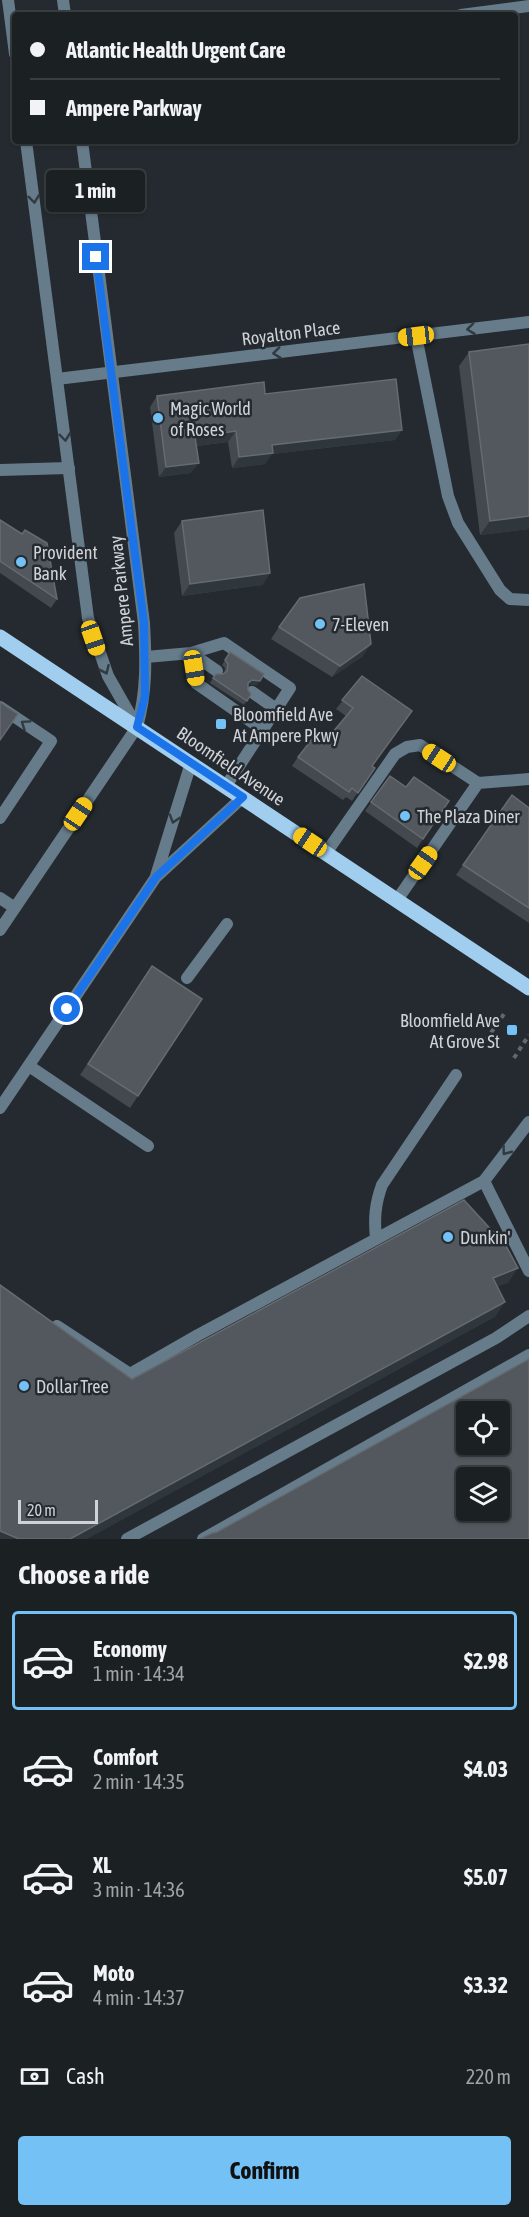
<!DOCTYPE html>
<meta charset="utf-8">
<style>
:root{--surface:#1b2023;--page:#24282b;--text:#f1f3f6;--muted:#a0a3a6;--line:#393e41;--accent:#73c1f5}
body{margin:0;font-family:"Asap Condensed",sans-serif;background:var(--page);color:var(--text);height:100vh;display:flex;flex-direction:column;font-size:22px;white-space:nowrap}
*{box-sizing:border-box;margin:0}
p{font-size:20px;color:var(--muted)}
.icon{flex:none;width:33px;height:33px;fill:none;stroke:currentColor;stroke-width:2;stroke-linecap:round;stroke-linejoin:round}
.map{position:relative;height:1539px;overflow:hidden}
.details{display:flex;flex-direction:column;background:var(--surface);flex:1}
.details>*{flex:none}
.banner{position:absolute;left:12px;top:12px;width:506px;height:132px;border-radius:6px;box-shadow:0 2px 4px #0004,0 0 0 2px var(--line);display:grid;align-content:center;height:132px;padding:0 18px;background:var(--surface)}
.controls{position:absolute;left:456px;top:1401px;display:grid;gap:12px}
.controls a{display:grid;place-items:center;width:54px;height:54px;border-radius:6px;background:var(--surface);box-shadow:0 2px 4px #0004,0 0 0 2px var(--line);font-size:30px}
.scale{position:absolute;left:18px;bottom:15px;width:80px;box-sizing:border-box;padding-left:6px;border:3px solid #cfd3d7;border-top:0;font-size:16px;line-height:21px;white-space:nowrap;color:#cfd3d7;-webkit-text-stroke:4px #242a2f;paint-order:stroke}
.end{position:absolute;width:27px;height:27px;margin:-14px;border:8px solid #1a73e8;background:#fff;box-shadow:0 0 0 3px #fff}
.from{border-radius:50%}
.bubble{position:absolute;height:42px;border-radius:6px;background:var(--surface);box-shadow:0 2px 4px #0004,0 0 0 2px var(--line);font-size:20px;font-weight:700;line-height:42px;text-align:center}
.car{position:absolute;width:18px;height:36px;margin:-18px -9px;border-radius:8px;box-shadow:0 0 4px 2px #0007;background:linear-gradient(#f5c518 24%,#345 0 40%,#f5c518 0 76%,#345 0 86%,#f5c518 0)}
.banner b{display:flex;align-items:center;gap:21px;height:57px;font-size:22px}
.banner b+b{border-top:2px solid var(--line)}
.banner i{width:15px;height:15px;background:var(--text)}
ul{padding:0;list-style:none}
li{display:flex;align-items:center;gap:18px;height:99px;margin:0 12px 9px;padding:0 6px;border:3px solid transparent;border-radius:6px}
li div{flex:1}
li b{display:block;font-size:22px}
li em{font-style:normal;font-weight:700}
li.selected{border-color:var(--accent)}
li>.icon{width:54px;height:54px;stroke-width:1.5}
h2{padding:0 18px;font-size:27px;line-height:72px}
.pay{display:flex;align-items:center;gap:15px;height:66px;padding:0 18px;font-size:22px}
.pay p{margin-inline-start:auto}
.primary-button{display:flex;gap:12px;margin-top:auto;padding:12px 18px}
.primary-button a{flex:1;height:69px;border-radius:6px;background:var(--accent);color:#111;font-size:24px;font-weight:700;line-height:69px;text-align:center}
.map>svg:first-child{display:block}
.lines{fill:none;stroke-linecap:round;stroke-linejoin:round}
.path{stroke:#63686d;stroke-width:4;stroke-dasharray:4.5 4.5;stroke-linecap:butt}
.service{stroke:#667c8b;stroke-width:12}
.minor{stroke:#667c8b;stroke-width:12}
.tertiary{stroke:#667c8b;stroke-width:12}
.primary{stroke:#a1ceef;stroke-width:15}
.wall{fill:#43494e}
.shaded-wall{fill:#30373c}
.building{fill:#52585d;stroke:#656b70;stroke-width:1.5;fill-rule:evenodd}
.oneway{stroke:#313a41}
.route{stroke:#1a73e8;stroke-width:8}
.poi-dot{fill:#73c1f5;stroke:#242a2f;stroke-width:2}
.labels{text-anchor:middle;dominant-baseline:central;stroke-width:5;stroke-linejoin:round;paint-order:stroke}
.street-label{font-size:18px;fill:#cfd3d7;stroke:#242a2f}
.poi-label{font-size:18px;fill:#cfd3d7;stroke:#242a2f;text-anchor:start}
</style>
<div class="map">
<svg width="529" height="1539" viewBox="0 0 529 1539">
<rect width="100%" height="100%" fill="#242a2f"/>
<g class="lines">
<!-- path -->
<path class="path" d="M 486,1040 L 506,1011
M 514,1058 L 529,1035"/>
<!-- service -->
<path class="service" d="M 416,336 L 448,496 L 458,523 L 500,590 L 510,599 L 529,600
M 0,470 L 69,468
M 191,653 L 196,683 L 262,729
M 191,653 L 217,671
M 146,657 L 191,653 L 224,643 L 290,688 L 226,786
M 252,692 L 276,709
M 0,707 L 51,741 L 0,818
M 326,853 L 395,754 L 407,747 L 420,745 L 478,783
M 156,876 L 191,763
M 0,898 L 15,908
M 397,900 L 478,783 L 529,779
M 0,930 L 137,727
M 187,978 L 227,924
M 29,1066 L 148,1146
M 0,1108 L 156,877 L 243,797
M 484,1181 L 529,1271
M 376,1239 C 374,1219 375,1204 382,1185 L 456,1075
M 57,1326 L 130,1374 L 198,1335 L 484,1181 L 529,1122
M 127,1539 L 496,1338 L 529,1316
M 203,1539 L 529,1355"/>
<!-- minor -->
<path class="minor" d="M 461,15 L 529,6
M 57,379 L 529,322"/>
<!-- tertiary -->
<path class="tertiary" d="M 8,0 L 15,54
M 63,0 L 65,15
M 26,141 L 88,618 L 108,676 L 137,727
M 82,141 L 144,623 C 146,659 147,692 137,727"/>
<!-- primary -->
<path class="primary" d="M 0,637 L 529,988"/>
</g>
<!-- wall -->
<path class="wall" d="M 529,344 L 529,529 L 480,535 L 459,366 L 469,352 Z
M 265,394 L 402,430 L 395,440 L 272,454 L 265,464 L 232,468 L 228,442 L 197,446 L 191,473 L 159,477 L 150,407 L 157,396 Z
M 0,520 L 57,599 L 51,608 L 0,573 Z
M 182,521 L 270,573 L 262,585 L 182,596 L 174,533 Z
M 279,627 L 363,656 L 332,677 L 271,639 Z
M 230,652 L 257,685 L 249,684 L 248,685 L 248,690 L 251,694 L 244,705 L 210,683 L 216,674 L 223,674 L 224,673 L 225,668 L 222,665 Z
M 362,676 L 372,766 L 375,768 L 352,801 L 346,797 L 343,800 L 292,766 L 298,757 L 327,739 L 346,716 L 336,709 Z
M 390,776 L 406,787 L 449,801 L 417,848 L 365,811 Z
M 512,795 L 529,808 L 529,923 L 456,875 Z
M 144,978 L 138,1096 L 130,1108 L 80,1075 Z"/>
<!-- shaded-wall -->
<path class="shaded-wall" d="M 402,430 L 395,440 L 272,454 L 265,464 L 232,468 L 239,457 L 272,445 Z
M 236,431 L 228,442 L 188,447 L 195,437 Z
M 199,463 L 191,473 L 159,477 L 166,467 Z
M 529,516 L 529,529 L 480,535 L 490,521 Z
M 270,573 L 262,585 L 182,596 L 190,584 Z
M 371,644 L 363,656 L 332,677 L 340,666 Z
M 252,680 L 260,681 L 257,685 L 249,684 L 245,688 Z
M 518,1268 L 508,1283 L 483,1292 L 493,1278 Z
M 505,1302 L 495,1317 L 87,1539 L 70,1539 Z
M 0,1531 L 19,1539 L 0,1539 Z"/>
<!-- building -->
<path class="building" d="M 529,344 L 529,516 L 490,521 L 469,352 Z
M 396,379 L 402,430 L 272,445 L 273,453 L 239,457 L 236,431 L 195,437 L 199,463 L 166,467 L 157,396 L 264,382 L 265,394 Z
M 263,510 L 270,573 L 190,584 L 182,521 Z
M 0,520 L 22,534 L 25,530 L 47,543 L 57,599 L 0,561 Z
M 364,584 L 371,644 L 340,666 L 279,627 L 300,598 Z
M 230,652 L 264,674 L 260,681 L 252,680 L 248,683 L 248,690 L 251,694 L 247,701 L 213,678 L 216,674 L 223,674 L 227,671 L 228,664 L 225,660 Z
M 362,676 L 412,711 L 372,766 L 375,768 L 358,793 L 352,788 L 349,792 L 298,757 L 317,733 L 327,739 L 353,708 L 342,700 Z
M 0,702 L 18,714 L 0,740 Z
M 390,776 L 406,787 L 414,777 L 449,801 L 423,839 L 371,802 Z
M 512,795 L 529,808 L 529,908 L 463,865 Z
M 152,966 L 202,999 L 138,1096 L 88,1064 Z
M 464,1200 L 506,1246 L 518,1268 L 493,1278 L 505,1302 L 70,1539 L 19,1539 L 0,1531 L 0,1285 L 132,1379 Z
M 529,1359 L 529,1539 L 200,1539 L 212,1533 L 217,1532 ZM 466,1412 L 500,1412 L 500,1444 L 466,1444 ZM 466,1478 L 500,1478 L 500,1510 L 466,1510 Z"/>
<!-- one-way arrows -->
<defs><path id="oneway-chevron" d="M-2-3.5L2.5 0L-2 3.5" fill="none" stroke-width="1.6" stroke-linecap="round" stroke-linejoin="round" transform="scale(1.5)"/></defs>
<g class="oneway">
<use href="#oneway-chevron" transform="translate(34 199) rotate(83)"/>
<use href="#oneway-chevron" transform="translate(471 329) rotate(173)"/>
<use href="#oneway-chevron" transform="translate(277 353) rotate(173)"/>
<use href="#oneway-chevron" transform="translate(65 437) rotate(83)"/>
<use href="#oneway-chevron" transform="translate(105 670) rotate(66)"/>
<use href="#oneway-chevron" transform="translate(25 724) rotate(-146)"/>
<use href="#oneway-chevron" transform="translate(174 819) rotate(107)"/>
<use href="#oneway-chevron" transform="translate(506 1151) rotate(127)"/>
</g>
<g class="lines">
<!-- route -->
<path class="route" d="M 67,1009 L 156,877 L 243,797 L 137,727 L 145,696 L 144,623 L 96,257"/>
</g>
<!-- markers -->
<g class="poi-dot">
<circle cx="158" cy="418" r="6"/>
<circle cx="21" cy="562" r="6"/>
<circle cx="320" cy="624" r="6"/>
<rect x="215" y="718" width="12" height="12" rx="3"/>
<circle cx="405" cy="816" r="6"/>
<rect x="506" y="1024" width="12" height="12" rx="3"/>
<circle cx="448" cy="1237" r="6"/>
<circle cx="24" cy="1386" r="6"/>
</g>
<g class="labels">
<!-- street labels -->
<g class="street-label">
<text transform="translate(291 333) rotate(-7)">Royalton Place</text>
<text transform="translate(121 591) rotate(-96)">Ampere Parkway</text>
<text transform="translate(231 766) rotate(34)">Bloomfield Avenue</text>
</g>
<!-- poi labels -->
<g class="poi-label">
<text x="170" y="408">Magic World<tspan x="170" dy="21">of Roses</tspan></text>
<text x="33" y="552">Provident<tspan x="33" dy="21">Bank</tspan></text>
<text x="332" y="624">7-Eleven</text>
<text x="233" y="714">Bloomfield Ave<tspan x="233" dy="21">At Ampere Pkwy</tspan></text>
<text x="417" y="816">The Plaza Diner</text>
<text x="500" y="1020" text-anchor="end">Bloomfield Ave<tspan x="500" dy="21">At Grove St</tspan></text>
<text x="460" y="1237">Dunkin'</text>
<text x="36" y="1386">Dollar Tree</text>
</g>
</g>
</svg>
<div class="controls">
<a><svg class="icon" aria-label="locate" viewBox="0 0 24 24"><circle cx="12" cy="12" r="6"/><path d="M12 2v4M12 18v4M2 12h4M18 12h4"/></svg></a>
<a><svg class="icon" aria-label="layers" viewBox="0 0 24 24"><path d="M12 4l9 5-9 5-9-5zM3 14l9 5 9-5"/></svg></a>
</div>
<div class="scale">20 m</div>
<i class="end from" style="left:67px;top:1009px"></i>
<i class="end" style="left:96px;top:257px"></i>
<div class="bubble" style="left:46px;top:170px;width:99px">1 min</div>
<i class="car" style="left:416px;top:336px;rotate:263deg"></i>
<i class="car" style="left:93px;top:638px;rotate:161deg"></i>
<i class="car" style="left:194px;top:668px;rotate:171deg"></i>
<i class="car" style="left:439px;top:758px;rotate:303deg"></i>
<i class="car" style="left:78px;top:814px;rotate:34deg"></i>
<i class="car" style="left:310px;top:842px;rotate:304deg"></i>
<i class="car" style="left:423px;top:863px;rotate:35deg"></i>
<div class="banner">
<b><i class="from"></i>Atlantic Health Urgent Care</b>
<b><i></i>Ampere Parkway</b>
</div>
</div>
<section class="details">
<h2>Choose a ride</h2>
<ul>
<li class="selected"><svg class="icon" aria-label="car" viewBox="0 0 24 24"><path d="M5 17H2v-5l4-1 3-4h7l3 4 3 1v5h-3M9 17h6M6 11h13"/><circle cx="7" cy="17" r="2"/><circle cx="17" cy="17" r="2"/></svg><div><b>Economy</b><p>1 min · 14:34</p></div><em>$2.98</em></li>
<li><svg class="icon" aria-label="car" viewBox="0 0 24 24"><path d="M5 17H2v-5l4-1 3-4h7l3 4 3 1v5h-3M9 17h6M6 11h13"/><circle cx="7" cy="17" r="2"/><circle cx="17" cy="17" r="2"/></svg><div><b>Comfort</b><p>2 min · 14:35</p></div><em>$4.03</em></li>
<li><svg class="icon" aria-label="car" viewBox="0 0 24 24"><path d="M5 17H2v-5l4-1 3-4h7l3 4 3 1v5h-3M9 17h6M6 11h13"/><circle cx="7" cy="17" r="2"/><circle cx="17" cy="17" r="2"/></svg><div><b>XL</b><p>3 min · 14:36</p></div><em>$5.07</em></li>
<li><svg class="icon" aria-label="car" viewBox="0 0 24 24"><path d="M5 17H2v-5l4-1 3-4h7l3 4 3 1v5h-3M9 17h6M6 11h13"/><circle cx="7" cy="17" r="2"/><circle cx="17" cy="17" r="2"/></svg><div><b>Moto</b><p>4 min · 14:37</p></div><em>$3.32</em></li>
</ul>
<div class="pay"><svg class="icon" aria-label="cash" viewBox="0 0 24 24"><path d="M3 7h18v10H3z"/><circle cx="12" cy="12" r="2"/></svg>Cash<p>220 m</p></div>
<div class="primary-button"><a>Confirm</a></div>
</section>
